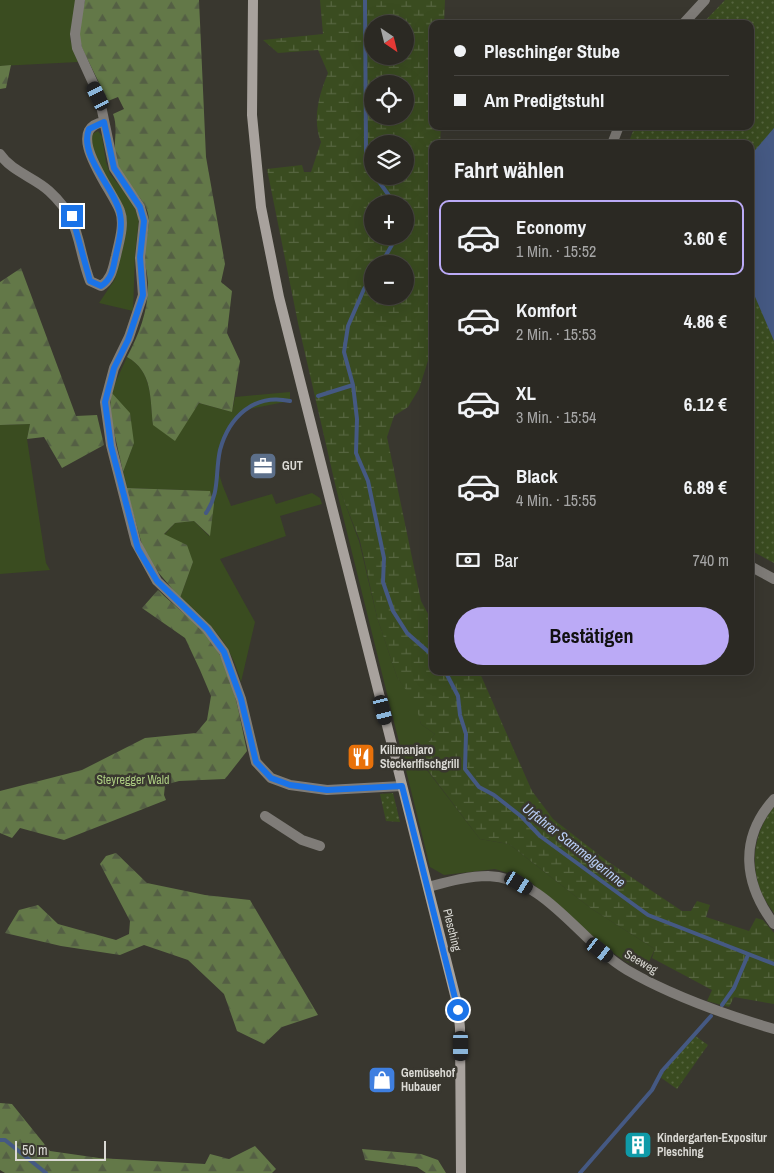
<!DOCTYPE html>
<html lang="de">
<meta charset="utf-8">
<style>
:root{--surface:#2b2923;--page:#33312b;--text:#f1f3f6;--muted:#a6a6a6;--line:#474541;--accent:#bbaaf6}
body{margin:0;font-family:"Archivo Narrow",sans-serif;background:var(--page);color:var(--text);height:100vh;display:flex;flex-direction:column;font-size:19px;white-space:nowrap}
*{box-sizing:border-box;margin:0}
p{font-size:16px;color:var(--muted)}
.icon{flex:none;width:28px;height:28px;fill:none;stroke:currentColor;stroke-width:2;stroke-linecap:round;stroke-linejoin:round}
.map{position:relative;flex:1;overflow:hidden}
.details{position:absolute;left:429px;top:140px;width:325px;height:535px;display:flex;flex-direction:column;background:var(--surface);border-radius:10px;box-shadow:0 5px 20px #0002,0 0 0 1px var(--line)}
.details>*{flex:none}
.banner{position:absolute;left:429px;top:20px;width:325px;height:110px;border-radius:10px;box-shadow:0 5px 20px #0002,0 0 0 1px var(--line);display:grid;align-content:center;height:110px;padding:0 25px;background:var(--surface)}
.needle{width:32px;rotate:145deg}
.buttons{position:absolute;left:364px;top:15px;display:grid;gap:10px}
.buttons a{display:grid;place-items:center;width:50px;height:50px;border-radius:50%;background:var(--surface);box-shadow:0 5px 20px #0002,0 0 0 1px var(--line);font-size:25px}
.scale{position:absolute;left:15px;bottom:12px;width:91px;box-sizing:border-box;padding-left:5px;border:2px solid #dad9d4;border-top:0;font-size:14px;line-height:18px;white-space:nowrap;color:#dad9d4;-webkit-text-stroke:4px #39372f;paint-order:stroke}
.end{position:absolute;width:22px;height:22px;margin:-11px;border:6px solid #1a73e8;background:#fff;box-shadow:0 0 0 2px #fff}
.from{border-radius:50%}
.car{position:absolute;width:15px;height:30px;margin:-15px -8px;border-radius:6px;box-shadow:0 0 4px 1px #0007;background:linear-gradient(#222 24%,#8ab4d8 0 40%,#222 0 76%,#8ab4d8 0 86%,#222 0)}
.banner b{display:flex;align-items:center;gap:18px;height:48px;font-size:19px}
.banner b+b{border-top:1px solid var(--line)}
.banner i{width:12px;height:12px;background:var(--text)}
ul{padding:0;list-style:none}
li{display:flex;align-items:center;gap:15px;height:75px;margin:0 10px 8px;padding:0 15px;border:2px solid transparent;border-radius:10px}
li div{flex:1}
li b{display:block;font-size:19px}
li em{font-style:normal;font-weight:800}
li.current{border-color:var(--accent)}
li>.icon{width:45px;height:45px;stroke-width:1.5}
h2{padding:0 25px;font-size:22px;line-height:60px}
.pay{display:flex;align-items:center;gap:12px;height:55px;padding:0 25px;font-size:19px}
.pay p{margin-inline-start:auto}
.action{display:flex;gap:10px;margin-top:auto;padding:10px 25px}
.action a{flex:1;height:58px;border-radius:30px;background:var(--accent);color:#111;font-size:20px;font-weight:800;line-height:58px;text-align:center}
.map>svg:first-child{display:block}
.grass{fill:#3a4c20}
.forest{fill:url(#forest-firs)}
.wetland{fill:url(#wetland-marsh);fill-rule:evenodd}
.park{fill:url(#park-dots)}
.water{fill:#455983}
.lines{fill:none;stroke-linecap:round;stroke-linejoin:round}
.stream{stroke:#455983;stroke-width:4}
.street{stroke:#7f7c78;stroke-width:10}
.secondary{stroke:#a8a29d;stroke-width:10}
.route{stroke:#1a73e8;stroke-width:6}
.labels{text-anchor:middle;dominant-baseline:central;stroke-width:5;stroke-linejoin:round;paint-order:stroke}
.poi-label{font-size:12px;font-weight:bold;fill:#dad9d4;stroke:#39372f;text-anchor:start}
.park-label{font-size:12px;fill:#abcb81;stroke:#39372f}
.street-label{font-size:12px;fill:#dad9d4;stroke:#39372f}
.water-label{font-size:14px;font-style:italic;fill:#bacff8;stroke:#39372f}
</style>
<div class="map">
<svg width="774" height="1173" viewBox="0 0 774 1173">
<defs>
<pattern id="forest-firs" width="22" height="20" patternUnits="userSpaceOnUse" patternTransform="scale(1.25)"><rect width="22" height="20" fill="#637848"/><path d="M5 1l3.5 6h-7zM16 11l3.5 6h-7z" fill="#545f44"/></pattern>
<pattern id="wetland-marsh" width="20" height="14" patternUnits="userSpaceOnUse" patternTransform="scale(1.25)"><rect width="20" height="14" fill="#3a4c20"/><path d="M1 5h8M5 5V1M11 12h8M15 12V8" fill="none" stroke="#566540"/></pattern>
<pattern id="park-dots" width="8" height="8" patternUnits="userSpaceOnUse" patternTransform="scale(1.25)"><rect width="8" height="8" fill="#3a4c20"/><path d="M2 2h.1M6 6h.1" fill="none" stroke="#566540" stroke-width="1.8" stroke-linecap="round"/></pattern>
</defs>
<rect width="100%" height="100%" fill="#39372f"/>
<!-- grass -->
<path class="grass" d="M 0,0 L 76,0 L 70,39 L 78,62 L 0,66 Z
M 98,131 L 102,136 L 106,162 L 110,174 L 132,201 L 139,219 L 135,254 L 133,311 L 99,303 L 115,279 L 125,238 L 108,182 L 91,144 L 92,134 Z
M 127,357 C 153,371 150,399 153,425 L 199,403 L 232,412 L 235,397 L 290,392 L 290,401 L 244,410 C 228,422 214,452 219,472 C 221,484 227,495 231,506 L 272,494 L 276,504 L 312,493 L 320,498 L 322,504 L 280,516 L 286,536 L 220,559 L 255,622 L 241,682 C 230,641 211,625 180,598 L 193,562 L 164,535 L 175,523 L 194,521 L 209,536 L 210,491 L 126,488 L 123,472 L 134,443 L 111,392 Z
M 30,424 L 27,439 L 46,563 L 50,570 L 0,574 L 0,425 Z
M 339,487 L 359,541 L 377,617 L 397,677 L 416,703 L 421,724 L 435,734 L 417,757 L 480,839 L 509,844 L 592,909 L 655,949 L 645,970 L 627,962 L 610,951 L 527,879 L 495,869 L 444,875 L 430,867 L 336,488 Z"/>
<!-- forest -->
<path class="forest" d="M 85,0 L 199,0 L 206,157 L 225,264 L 221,282 L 232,291 L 227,333 L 240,361 L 232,412 L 199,403 L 175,441 L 153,425 C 150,399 153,371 127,357 C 139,334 148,312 148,285 C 148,274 144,263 144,251 C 145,238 152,224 147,210 C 140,193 121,180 116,162 C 112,146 119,129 113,114 L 124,109 L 118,97 L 108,101 L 82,48 L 78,31 Z
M 11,65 L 6,88 L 0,89 L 0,66 Z
M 21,268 L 76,416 L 97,415 L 104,445 L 62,468 L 44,437 L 27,439 L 30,424 L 0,425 L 0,282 Z
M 111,392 L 130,413 L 134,443 L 123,472 L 110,414 Z
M 126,488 L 210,491 L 214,504 L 210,536 L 194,521 L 175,523 L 164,534 L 187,545 L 193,562 L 180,598 L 152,565 L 143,548 Z
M 158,590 C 174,606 195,621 209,638 C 233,669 239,714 247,751 L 225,779 L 179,781 L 165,785 L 164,795 L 166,800 L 64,840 L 20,828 L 12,838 L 0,833 L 0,791 L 82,770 L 145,738 L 196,733 L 207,720 L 211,696 L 200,670 L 185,638 L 142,608 Z
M 116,853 L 147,883 L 205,895 L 250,900 L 318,1015 L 282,1027 L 264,1044 L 237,1031 L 224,994 L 188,960 L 144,945 L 120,955 L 61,946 L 5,933 L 19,910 L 38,905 L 58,924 L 116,940 L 129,934 L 130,921 L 100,864 L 106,856 Z
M 0,1103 L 12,1104 L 50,1151 L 99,1158 L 205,1164 L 210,1154 L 229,1159 L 255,1146 L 276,1169 L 272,1173 L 5,1173 L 0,1170 Z
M 362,1149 L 421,1154 L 438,1160 L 446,1173 L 426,1173 L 417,1167 L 365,1160 Z"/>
<!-- wetland -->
<path class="wetland" d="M 320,0 L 445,0 L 444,24 L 432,24 L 432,126 L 441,126 L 440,144 L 432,144 L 432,348 L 419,389 L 408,407 L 394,416 L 387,437 L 421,601 L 432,621 L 432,671 L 479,671 L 532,791 L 553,819 L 607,861 L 682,911 L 691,911 L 697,901 L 710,905 L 706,917 L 749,931 L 756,918 L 763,920 L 774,933 L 774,1004 L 734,997 L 729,1007 L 707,1001 L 712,990 L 652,958 L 655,949 L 592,909 L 509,844 L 480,839 L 417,756 L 435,734 L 421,724 L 415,703 L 397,677 L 377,617 L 360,541 L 339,488 L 336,488 L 298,323 L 267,169 L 302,165 L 304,172 L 311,172 L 321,142 C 312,120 319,94 328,73 L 318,50 L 278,53 L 263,40 L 323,34 ZM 372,24 L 405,24 L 405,56 L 372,56 ZM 372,84 L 405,84 L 405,116 L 372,116 ZM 372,144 L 405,144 L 405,176 L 372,176 ZM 372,204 L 405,204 L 405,236 L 372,236 ZM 372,264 L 405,264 L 405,296 L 372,296 Z"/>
<!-- park -->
<path class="park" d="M 725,0 L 774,0 L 774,563 L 750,550 L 750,144 L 628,144 L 635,126 L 750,126 L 750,24 L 702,24 Z
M 393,793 L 400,822 L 386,821 L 380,794 Z
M 774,807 L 774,913 C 749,882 748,839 774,807 Z
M 694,1035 L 708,1045 L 677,1089 L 660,1077 Z"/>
<!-- water -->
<path class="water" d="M 774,128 L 774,341 L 750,285 L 750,156 Z"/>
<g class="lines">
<!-- stream -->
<path class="stream" d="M 365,0 L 366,152 L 372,173
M 375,176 L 395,204
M 381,264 L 397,236
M 372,277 L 364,289 L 348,326 L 344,352 L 353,385 L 357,419 L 356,453 L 368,481 L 384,558 L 383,582 L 393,611 L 407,633 L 432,655
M 318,396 L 353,385
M 206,513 C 220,493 215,473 220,450 C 229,417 254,393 290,401
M 445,671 L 458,696 L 460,715 L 466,734 L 465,769 L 479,787 L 494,795 L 522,817 L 540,836 L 648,915 L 774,964
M 722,1005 L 734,988 L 748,955
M 0,1140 L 5,1140 L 46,1173
M 580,1173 L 652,1090 L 662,1071 L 711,1016"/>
<!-- street -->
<path class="street" d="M 80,0 L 75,34 L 77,48 L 99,96 L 114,168 L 140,207 L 144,221 L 140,258 L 143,295 L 129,337 L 114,368 L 105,402 L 111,445 L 136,543 L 157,581 L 207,629 L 224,652 L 241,699 L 256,762 L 271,778 L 290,785 L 327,790 L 402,786
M 683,24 L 705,0
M 612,144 L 619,126
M 0,154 C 12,172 34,177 49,191 C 82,221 76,244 90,281 L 101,286 C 112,279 113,267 116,256 C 119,242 125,224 120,211 C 113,191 61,128 104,122
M 750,566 L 774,579
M 774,799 C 738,839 744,884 774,924
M 265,816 L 302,840 L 320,846
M 428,887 C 447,882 468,876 488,876 C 546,878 580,942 627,970 C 672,996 723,1014 774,1029"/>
<!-- secondary -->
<path class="secondary" d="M 253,0 L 252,115 L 261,207 L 279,297 L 458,1007 L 460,1028 L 461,1173"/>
</g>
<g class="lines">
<!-- route -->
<path class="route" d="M 72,216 L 90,281 L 101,286 C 111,280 113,270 115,259 C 118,245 123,229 120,214 C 116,189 78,156 89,129 L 104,122 L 114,168 L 140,207 L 144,221 L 140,257 L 143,295 L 128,340 L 114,368 L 105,402 L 111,446 L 138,549 L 157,581 L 207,629 L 224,652 L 241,699 L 256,762 L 271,778 L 290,785 L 327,790 L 402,786 L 458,1010"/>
</g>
<!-- icons -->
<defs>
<symbol id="office-square" viewBox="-11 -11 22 22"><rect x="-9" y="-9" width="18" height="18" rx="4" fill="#5c6f8a" stroke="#39372f"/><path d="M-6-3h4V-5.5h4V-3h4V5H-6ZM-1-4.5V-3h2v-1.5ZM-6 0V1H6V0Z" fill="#fff"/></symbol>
<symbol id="restaurant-square" viewBox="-11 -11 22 22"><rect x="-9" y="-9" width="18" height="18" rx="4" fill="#e8710a" stroke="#39372f"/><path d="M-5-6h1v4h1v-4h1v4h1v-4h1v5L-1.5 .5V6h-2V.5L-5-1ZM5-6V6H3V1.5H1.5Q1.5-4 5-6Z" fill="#fff"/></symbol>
<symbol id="shop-square" viewBox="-11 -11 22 22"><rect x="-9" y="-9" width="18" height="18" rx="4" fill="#3f7fe0" stroke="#39372f"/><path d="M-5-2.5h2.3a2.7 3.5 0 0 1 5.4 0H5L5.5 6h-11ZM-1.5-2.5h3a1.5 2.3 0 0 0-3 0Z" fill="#fff"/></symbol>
<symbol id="building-square" viewBox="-11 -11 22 22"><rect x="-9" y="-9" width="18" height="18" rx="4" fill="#0f9aa8" stroke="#39372f"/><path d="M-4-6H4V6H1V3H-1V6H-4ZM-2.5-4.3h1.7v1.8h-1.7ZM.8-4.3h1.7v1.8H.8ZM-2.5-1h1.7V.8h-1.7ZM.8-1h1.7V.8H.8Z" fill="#fff"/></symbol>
</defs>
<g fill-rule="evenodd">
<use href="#office-square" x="247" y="450" width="32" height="32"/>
<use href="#restaurant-square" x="345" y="741" width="32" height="32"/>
<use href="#shop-square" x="366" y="1064" width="32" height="32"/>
<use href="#building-square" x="622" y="1129" width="32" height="32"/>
</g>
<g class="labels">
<!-- poi labels -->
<g class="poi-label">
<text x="282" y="466">GUT</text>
<text x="380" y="750">Kilimanjaro<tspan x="380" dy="14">Steckerlfischgrill</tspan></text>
<text x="401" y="1073">Gemüsehof<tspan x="401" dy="14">Hubauer</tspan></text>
<text x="657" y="1138">Kindergarten-Expositur<tspan x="657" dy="14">Plesching</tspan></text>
</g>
<!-- park labels -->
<g class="park-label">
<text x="133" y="780">Steyregger Wald</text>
</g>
<!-- street labels -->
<g class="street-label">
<text transform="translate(452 930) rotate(76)">Plesching</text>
<text transform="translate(641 962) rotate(30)">Seeweg</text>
</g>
<!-- water labels -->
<g class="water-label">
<text transform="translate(574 845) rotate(38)">Urfahrer Sammelgerinne</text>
</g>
</g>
</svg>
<div class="buttons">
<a><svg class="needle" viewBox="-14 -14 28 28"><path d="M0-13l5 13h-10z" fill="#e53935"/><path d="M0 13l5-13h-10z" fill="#a6a6a6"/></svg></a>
<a><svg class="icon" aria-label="locate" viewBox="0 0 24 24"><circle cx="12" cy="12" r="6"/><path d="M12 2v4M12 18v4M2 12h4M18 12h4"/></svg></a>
<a><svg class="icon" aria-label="layers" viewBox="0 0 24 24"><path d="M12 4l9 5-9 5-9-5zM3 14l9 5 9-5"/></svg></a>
<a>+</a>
<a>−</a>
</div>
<div class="scale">50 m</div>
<i class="end from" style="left:458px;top:1010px"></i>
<i class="end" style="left:72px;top:216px"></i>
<i class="car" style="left:98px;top:96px;rotate:334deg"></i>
<i class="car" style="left:383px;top:710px;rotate:166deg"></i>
<i class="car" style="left:519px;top:883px;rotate:121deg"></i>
<i class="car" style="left:600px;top:950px;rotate:128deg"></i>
<i class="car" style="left:461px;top:1046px;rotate:180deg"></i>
<div class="banner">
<b><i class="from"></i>Pleschinger Stube</b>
<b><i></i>Am Predigtstuhl</b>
</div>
<section class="details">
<h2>Fahrt wählen</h2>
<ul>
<li class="current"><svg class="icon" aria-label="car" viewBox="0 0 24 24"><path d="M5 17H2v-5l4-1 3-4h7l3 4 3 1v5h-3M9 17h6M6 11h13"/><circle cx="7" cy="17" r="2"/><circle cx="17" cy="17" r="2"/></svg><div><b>Economy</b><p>1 Min. · 15:52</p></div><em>3.60 €</em></li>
<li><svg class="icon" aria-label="car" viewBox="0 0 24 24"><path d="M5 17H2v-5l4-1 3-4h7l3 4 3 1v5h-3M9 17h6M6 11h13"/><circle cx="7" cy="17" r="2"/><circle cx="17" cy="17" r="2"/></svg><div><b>Komfort</b><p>2 Min. · 15:53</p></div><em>4.86 €</em></li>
<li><svg class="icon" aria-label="car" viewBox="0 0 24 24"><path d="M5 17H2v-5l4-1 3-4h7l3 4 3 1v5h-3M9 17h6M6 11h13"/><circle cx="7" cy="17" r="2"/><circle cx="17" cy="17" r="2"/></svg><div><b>XL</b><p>3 Min. · 15:54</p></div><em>6.12 €</em></li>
<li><svg class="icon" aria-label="car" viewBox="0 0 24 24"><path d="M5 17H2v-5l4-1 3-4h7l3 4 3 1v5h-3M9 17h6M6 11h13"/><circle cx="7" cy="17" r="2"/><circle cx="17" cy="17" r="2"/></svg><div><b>Black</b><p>4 Min. · 15:55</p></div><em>6.89 €</em></li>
</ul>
<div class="pay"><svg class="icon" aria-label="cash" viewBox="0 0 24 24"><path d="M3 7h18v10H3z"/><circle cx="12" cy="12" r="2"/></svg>Bar<p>740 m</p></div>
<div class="action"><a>Bestätigen</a></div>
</section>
</div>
